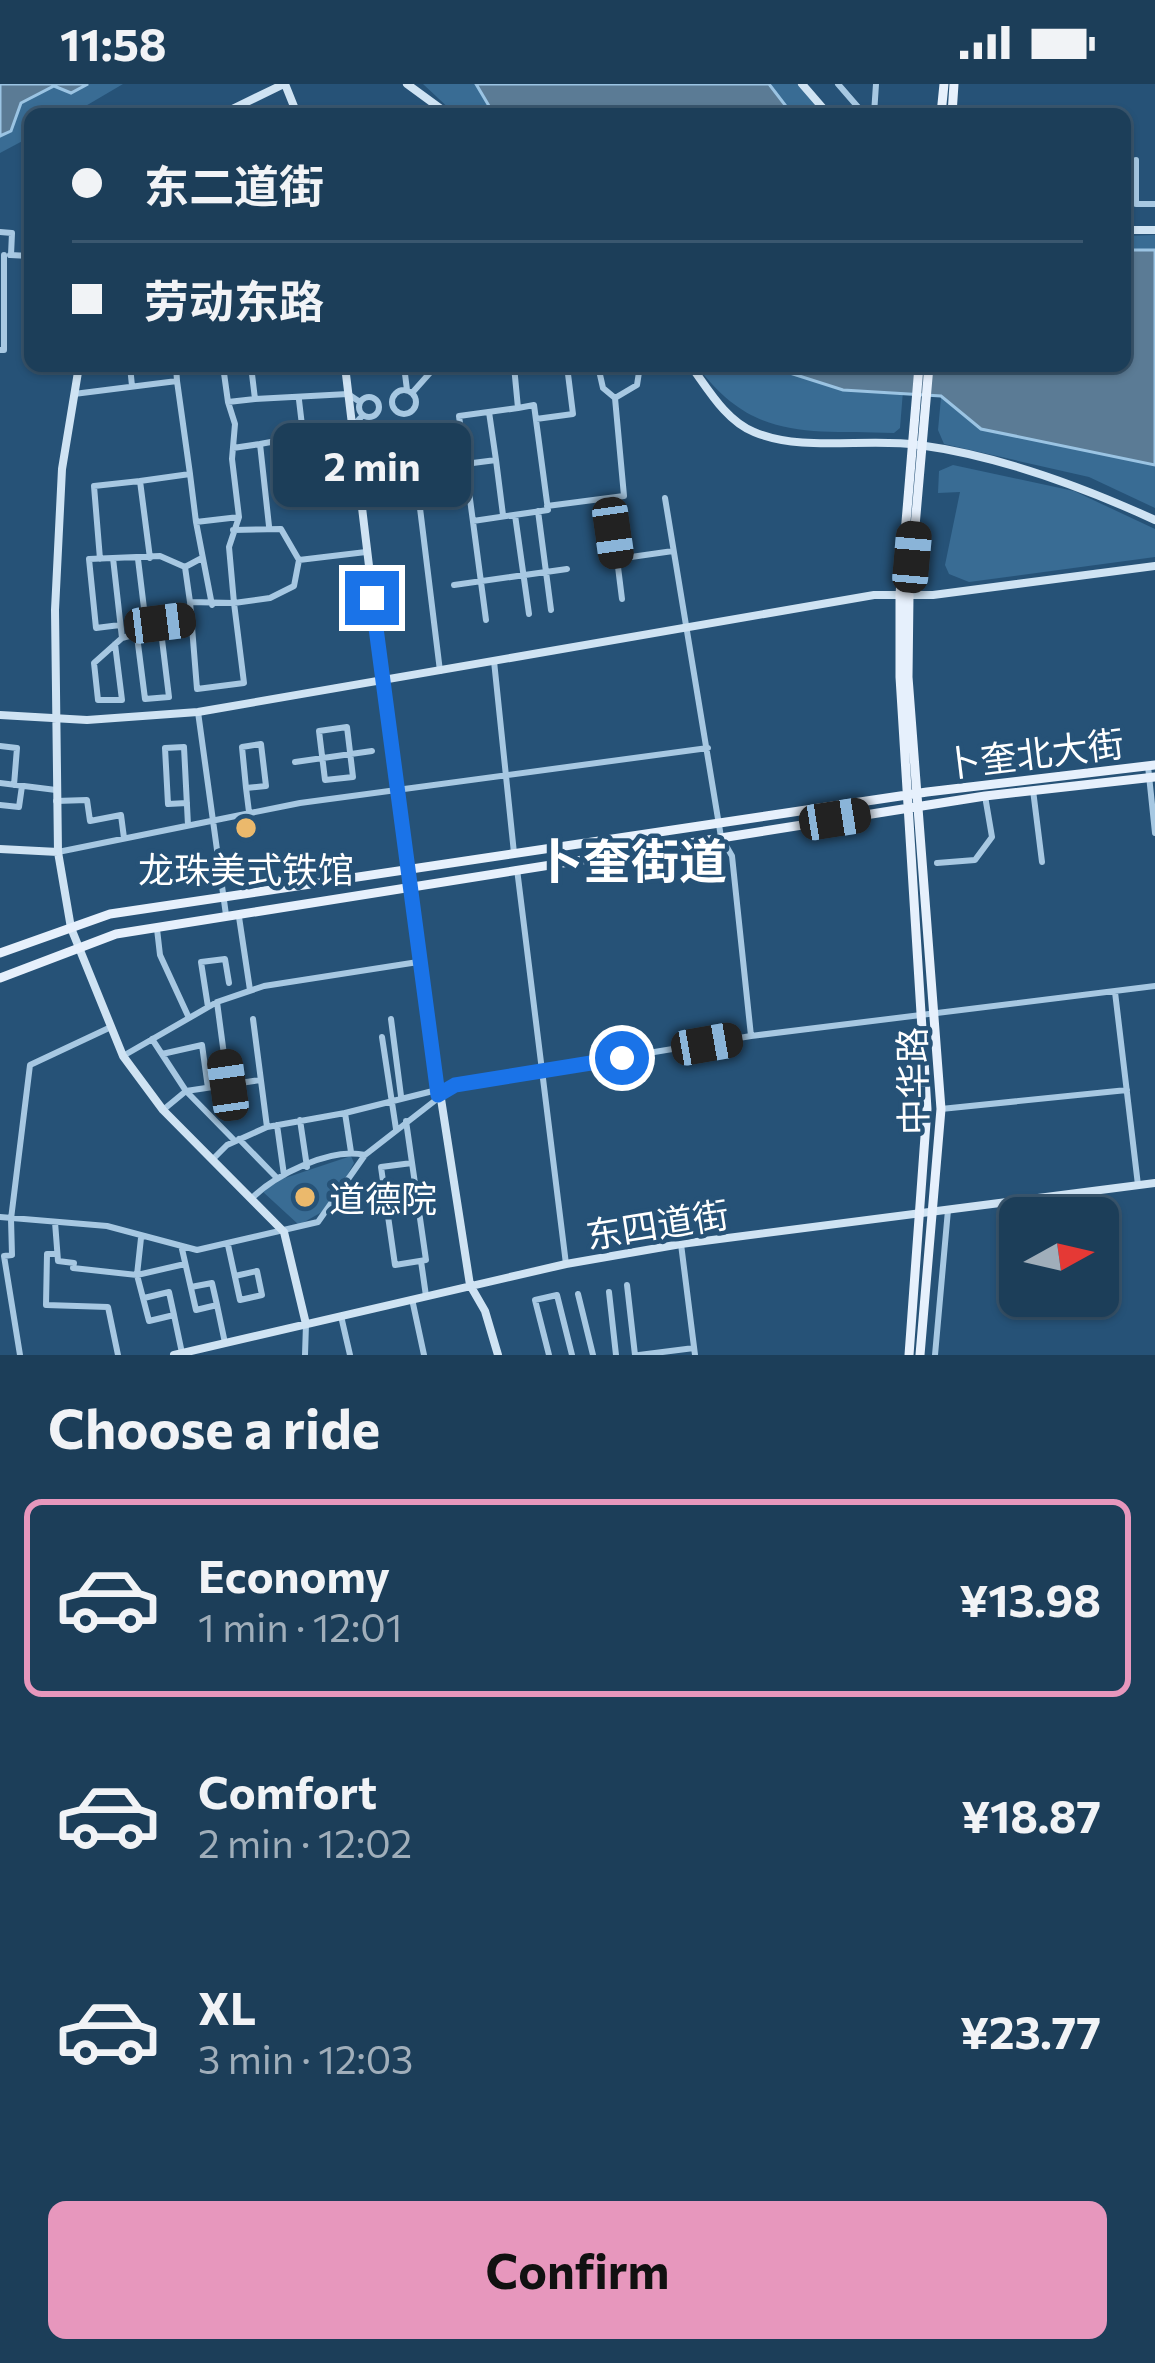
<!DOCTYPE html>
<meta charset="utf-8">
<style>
:root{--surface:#1c3e59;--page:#25455f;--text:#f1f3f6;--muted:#a0aeba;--line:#3a576f;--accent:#e797bd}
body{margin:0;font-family:Commissioner,"Noto Sans SC",sans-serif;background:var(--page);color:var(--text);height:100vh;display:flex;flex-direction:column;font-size:45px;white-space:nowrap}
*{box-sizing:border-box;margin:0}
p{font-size:39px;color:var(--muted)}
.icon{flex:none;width:66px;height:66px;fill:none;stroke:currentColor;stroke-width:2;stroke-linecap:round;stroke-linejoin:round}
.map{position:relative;height:1271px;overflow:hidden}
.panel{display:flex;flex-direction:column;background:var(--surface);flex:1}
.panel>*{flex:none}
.top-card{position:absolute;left:24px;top:24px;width:1107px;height:264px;border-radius:18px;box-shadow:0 3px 9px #0004,0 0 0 3px var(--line);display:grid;align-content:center;height:264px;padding:0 48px;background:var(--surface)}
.needle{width:78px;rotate:82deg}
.controls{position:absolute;left:999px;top:1113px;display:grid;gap:24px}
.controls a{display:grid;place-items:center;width:120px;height:120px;border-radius:18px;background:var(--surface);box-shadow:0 3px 9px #0004,0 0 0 3px var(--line);font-size:60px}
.end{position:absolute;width:54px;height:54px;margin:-27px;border:15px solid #1a73e8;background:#fff;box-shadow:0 0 0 6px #fff}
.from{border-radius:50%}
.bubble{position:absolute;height:84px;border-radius:18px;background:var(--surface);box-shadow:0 3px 9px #0004,0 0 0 3px var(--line);font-size:39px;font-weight:700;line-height:84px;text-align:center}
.car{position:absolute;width:36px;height:72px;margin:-36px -18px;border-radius:15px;box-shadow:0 0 9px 3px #0007;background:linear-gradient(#222 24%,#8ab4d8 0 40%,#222 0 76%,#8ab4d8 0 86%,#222 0)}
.top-card b{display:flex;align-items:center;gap:42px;height:114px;font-size:45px}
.top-card b+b{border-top:3px solid var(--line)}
.top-card i{width:30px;height:30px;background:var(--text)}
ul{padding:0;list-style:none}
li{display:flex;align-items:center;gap:36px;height:198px;margin:0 24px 18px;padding:0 24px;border:6px solid transparent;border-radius:18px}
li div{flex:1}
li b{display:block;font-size:45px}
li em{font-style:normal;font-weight:700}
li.selected{border-color:var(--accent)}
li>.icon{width:108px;height:108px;stroke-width:1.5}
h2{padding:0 48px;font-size:54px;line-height:144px}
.button{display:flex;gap:24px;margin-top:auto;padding:24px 48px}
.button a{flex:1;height:138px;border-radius:18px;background:var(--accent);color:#111;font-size:48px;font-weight:700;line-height:138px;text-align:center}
.status{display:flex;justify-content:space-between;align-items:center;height:84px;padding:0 60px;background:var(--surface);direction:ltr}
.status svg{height:33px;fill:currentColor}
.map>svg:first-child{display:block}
.green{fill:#396c94}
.water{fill:#5b7b95;stroke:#9bc4e3;stroke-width:3}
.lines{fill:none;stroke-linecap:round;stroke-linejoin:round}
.street{stroke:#a7c8e2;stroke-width:6}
.secondary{stroke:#cfe3f3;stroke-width:8}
.primary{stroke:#e6f0fc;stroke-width:9}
.route{stroke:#1a73e8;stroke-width:15}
.poi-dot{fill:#ebb96c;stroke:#265277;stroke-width:4.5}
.labels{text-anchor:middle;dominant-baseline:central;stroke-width:9;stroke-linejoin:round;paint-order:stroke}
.street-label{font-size:36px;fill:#fff;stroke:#265277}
.poi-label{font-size:36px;fill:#fff;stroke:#265277}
.district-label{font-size:48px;font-weight:bold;fill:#fff;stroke:#265277}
</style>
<div class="status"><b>11:58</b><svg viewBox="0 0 49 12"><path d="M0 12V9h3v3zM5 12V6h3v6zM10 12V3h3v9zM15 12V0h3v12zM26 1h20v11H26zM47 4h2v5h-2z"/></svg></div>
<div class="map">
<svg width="1155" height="1271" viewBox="0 0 1155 1271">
<rect width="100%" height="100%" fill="#265277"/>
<!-- green -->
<path class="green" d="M 0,0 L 123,0 L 72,30 L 30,30 L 30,53 L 0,69 Z
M 423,0 L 798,0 L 825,30 L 455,30 Z
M 1155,151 L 1155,424 L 1089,393 L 944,360 L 938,346 L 944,282 L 1125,282 L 1125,152 Z
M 697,282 L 905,282 L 900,344 L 894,349 C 807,346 754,358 697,282 Z
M 953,381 L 1074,407 L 1155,445 L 1155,473 L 969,498 L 949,490 L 945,481 L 960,408 L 938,409 L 939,387 Z
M 351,1072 L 354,1079 L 329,1124 L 299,1141 L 262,1107 L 273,1098 Z"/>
<!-- water -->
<path class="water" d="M 0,0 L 88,0 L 71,9 L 54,2 L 21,19 L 11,47 L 0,52 Z
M 476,0 L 769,0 L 792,30 L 501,30 L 492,27 Z
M 1125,166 L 1155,166 L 1155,381 L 981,345 L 941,312 L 843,306 L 768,282 L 1125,282 Z"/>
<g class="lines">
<!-- street -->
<path class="street" d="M 838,0 L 864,30
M 874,30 L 876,0
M 1136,76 L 1136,120 L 1155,120
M 0,148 L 12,149 L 11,171
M 10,171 L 30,172
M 0,266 L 4,266 L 4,171
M 130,282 L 132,302
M 223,282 L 228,318
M 404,282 L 407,306
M 177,297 L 190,390
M392 318a12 12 0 1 1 24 0a12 12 0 1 1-24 0Z
M 412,309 L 436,282
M 74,310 L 177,297 L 176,282
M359 323a10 10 0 1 1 20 0a10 10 0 1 1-20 0Z
M 615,314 L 637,301 L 640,282
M 255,315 L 348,310 L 360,318
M 299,316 L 303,350
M 536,335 L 573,330 L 567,282
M 260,360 L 352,343 L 363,331
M 233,364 L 260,360 L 269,442
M 369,364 L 412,359 L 440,587
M 496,376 L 503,431
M 434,384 L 496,376 L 489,328
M 140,397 L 190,390 L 196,438
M 665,414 L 721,753 L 732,772 L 751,952
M 547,422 L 624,412 L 615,314 L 603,304 L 598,282
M 610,423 L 617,475 L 673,467
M 538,427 L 551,526
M 515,431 L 529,530
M 473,437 L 548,426 L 534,321 L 518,324
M 233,446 L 281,445 L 299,476 L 294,502 L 270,514 L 234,519 L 229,463 L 239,433 L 232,375 L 235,340 L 228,318 L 255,315 L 251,282
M 113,474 L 122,554
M 100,475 L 94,402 L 140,397 L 150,474
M 138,475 L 147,549
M 617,475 L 622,515
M 299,476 L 366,468
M 454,501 L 567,485
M 190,518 L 234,519 L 244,599 L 197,605 Z
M 190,518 L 185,483 L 200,475
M 212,521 L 196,438 L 239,433
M 486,536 L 459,332 L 518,324 L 514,282
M 120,541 L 96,544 L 89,475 L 160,472 L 185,483
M 137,552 L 145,615 L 169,613 L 160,539
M 115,560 L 122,616 L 98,616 L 94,579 L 122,554 L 190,535
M 494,577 L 514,769
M 198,628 L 226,831
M 347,643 L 353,693 L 325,696 L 319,647 Z
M 0,662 L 17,664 L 14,701
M 295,678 L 372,667
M 1148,682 L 1155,749
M 0,699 L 56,706
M 246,704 L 242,663 L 261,660 L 266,702 L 246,704 L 249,728
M 1033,706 L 1042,778
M 56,717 L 87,716 L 90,737 L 121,731 L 124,754
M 187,719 L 168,720 L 165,664 L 184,663 L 188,741
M 0,721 L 19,723 L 22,702
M 58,768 L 300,719 L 708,664
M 937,779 L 975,776 L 992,753 L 985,712
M 517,785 L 566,1180
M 239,833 L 250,906
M 157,845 L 160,871 L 189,934
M 1115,908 L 1138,1101
M 217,918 L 228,1001
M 208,923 L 201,878 L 225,875 L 229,899
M 253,935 L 267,1043 L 345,1029 L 351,1068
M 391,935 L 401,1012
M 382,953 L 396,1045
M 152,955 L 186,1007 L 235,1057
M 162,970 L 202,961 L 208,1004
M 123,972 L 217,918 L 264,902 L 418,878
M 941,1025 L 1127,1006
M 163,1026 L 186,1007 L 260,996
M 345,1029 L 437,1006
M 300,1036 L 307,1083
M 406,1037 L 426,1176 L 395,1181 L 381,1083 L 412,1079
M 277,1041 L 284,1091
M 239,1055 L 277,1094
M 212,1076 L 227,1061 L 267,1043
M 251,1115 C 275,1091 330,1063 365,1071
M 0,1133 L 107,1142 L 197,1166 L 318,1138 L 365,1071 L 455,1001 L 751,952 L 1155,902
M 55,1138 L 58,1177 L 74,1179 L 73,1184 L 137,1191 L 141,1154
M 681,1160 L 695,1271
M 228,1161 L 240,1216 L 262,1211 L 257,1187 L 235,1192
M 182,1165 L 196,1226 L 217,1221 L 212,1199 L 191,1203
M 54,1170 L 47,1170 L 46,1221 L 108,1223 L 118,1271
M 421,1177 L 426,1212
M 627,1201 L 635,1271
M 609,1208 L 616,1271
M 578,1210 L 593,1271
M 144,1214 L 169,1208 L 174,1231
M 412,1215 L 424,1271
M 217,1221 L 225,1259
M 341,1232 L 350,1271
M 182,1269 L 174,1231 L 149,1237 L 137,1191 L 185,1180
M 20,1271 L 4,1172 L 12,1171 L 11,1135 L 30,981 L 111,943
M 305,1271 L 306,1240
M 549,1271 L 535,1216 L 557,1211 L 572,1271
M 639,1271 L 694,1264
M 935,1271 L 948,1126"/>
<!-- secondary -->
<path class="secondary" d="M 285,0 L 297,30
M 407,0 L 448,30
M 802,0 L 828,30
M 222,30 L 284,0
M 1125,146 L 1155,146
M 79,282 L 62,385 L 55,526 L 58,768 L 71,844 L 123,972 L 163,1026 L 284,1148 L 306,1240
M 345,282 L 406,790 L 470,1201 L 485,1227 L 498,1271
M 691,282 C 708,305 726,337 754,348 C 804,369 866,353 919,361 C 1000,372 1081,402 1155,436
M 0,631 L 87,636 L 198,628 L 874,511 L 933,511 L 1155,482
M 0,765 L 58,768
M 174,1271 L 566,1180 L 681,1160 L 1155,1099"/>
<!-- primary -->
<path class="primary" d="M 941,30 L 944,0
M 952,30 L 954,0
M 0,869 L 110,830 L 927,708 L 1155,681
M 0,894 L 116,850 L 985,712 L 1155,693
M 909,1271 L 927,1025 L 900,593 L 900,510 L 919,282
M 920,1271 L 941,1025 L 908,593 L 909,511 L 929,282"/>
</g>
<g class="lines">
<!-- route -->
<path class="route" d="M 372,514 L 438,1011 L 455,1001 L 622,974"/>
</g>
<!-- markers -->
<g class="poi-dot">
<circle cx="246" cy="744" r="12"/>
<circle cx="305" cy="1113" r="12"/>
</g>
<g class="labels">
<!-- street labels -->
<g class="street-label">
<text transform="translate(1034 668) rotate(-7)">卜奎北大街</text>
<text transform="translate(911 997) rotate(-91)">中华路</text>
<text transform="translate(657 1139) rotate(-9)">东四道街</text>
</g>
<!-- poi labels -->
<g class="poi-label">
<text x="246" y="784">龙珠美式铁馆</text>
<text x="329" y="1113" text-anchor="start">道德院</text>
</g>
<!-- district labels -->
<g class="district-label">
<text x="631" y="775">卜奎街道</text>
</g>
</g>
</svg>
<div class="controls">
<a><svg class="needle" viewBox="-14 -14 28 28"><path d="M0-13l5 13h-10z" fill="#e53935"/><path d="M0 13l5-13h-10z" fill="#a0aeba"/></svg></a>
</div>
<i class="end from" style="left:622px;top:974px"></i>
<i class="end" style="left:372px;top:514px"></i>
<div class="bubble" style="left:273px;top:339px;width:198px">2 min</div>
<i class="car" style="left:613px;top:449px;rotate:172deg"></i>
<i class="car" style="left:912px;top:473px;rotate:5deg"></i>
<i class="car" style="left:160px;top:539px;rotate:83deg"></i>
<i class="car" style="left:835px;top:735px;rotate:81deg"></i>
<i class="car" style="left:707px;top:960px;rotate:80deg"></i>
<i class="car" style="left:228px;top:1001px;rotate:352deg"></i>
<div class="top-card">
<b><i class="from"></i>东二道街</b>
<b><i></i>劳动东路</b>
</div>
</div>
<section class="panel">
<h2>Choose a ride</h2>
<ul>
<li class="selected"><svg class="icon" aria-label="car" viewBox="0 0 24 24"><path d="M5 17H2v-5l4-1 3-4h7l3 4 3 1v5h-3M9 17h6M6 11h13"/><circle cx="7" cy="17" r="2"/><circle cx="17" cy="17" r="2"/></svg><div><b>Economy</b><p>1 min · 12:01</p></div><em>¥13.98</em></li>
<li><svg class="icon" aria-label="car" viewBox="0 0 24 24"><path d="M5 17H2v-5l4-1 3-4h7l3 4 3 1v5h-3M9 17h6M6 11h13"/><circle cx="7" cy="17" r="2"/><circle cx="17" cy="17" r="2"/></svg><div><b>Comfort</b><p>2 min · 12:02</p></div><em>¥18.87</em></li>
<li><svg class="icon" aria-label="car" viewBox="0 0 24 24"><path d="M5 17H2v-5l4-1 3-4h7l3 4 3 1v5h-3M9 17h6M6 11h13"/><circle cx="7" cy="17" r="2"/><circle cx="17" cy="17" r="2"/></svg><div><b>XL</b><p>3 min · 12:03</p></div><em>¥23.77</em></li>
</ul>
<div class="button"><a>Confirm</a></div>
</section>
